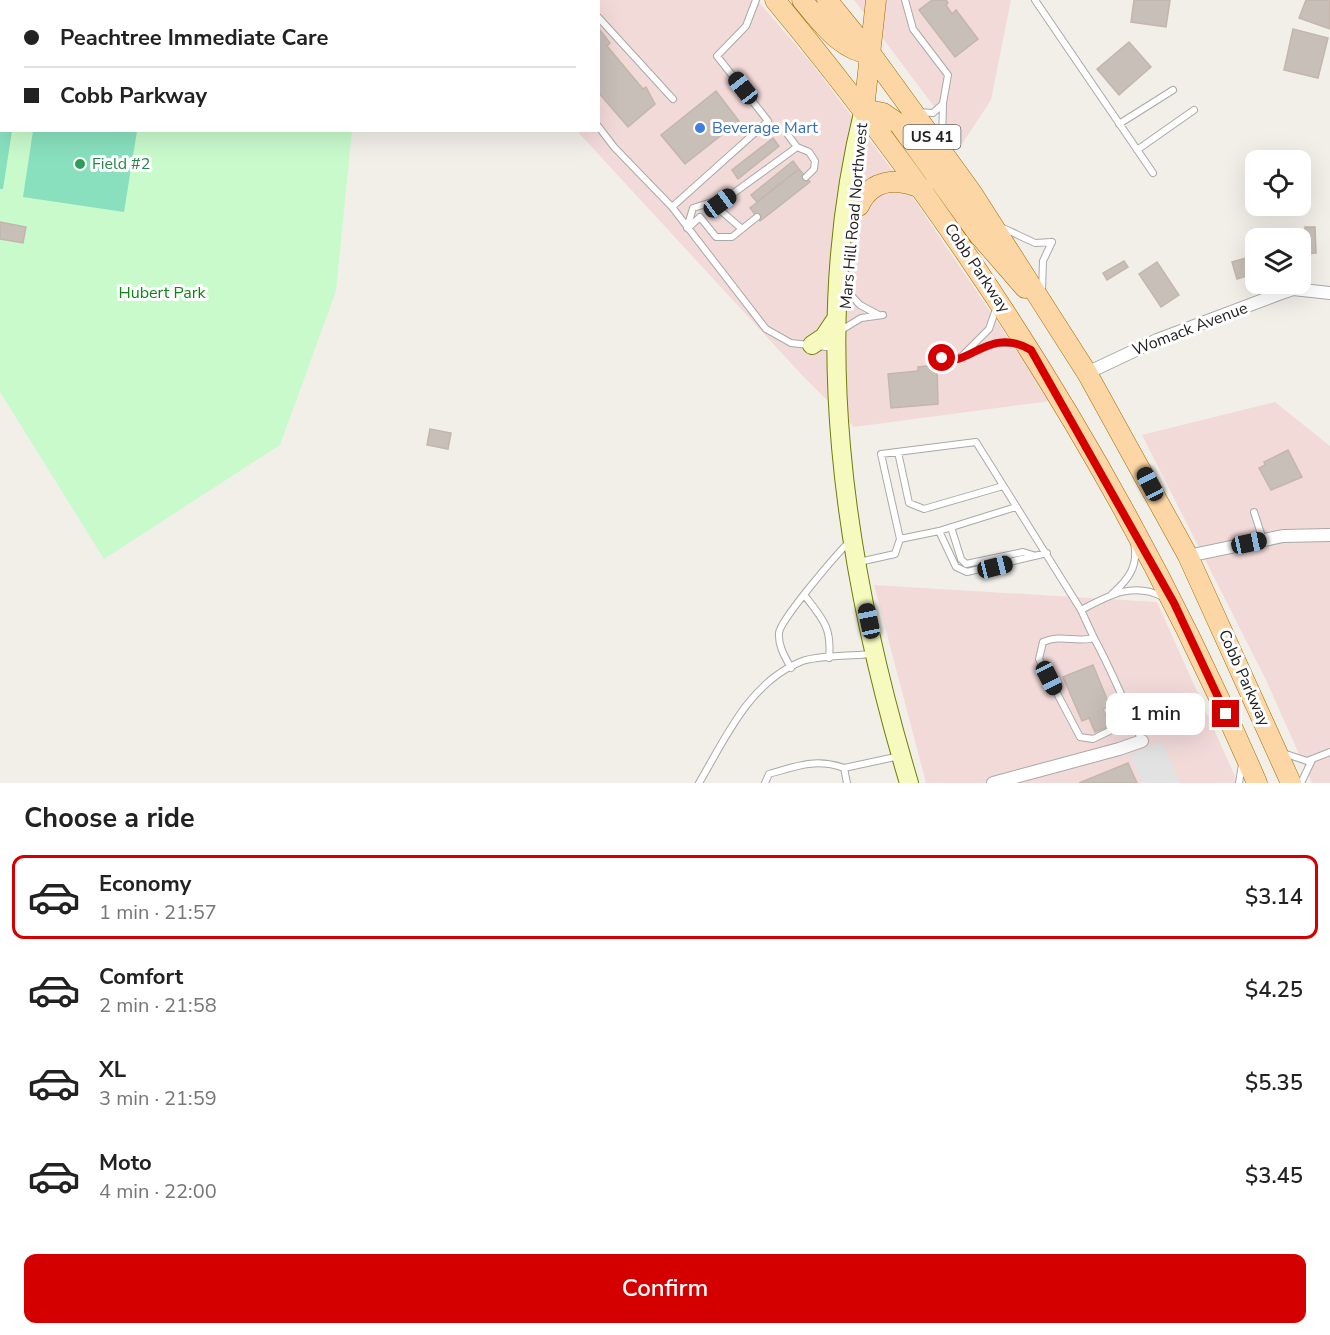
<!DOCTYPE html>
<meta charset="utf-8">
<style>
:root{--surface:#fff;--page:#f2f2f2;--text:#222;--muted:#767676;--line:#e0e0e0;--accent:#d40000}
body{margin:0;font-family:"Nunito Sans",sans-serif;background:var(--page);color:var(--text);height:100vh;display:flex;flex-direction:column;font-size:22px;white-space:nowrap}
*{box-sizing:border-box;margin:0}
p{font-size:20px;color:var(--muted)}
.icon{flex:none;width:33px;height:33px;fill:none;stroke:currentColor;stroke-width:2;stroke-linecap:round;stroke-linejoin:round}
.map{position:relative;height:783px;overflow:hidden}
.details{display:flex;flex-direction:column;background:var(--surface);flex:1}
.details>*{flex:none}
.banner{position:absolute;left:0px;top:0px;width:600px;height:132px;box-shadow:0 6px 24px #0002;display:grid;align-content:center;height:132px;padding:0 24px;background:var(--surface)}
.tools{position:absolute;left:1245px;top:150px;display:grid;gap:12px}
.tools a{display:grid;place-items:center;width:66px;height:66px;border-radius:12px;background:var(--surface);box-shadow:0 6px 24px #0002;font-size:30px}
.end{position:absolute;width:27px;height:27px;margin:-14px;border:8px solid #d40000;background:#fff;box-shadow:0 0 0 3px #fff}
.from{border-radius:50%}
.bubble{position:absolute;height:42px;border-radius:12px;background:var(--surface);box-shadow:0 6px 24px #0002;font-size:20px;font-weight:600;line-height:42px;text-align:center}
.car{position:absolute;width:18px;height:36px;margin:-18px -9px;border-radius:8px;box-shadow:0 0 4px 2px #0007;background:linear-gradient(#222 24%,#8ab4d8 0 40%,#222 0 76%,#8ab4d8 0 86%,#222 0)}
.banner b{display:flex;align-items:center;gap:21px;height:57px;font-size:22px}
.banner b+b{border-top:2px solid var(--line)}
.banner i{width:15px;height:15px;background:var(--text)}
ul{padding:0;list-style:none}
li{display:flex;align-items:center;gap:18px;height:84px;margin:0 12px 9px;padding:0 12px;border:3px solid transparent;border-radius:12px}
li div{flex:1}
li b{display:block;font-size:22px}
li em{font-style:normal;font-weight:600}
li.on{border-color:var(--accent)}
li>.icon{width:54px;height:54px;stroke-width:1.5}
h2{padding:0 24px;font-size:27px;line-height:72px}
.button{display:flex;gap:12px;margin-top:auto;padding:12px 24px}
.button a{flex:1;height:69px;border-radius:12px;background:var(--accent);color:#fff;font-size:24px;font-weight:600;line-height:69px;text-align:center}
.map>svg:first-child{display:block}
.commercial{fill:#f2dad9}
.park{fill:#c8facc}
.pitch{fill:#88e0be}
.parking{fill:#e2e2e2}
.building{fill:#c7bfb8;stroke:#c4b6ab;stroke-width:1.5}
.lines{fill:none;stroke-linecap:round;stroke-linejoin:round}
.lane-casing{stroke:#a9a9a9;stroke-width:8}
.street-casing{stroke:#a9a9a9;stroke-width:14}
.secondary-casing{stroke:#707d05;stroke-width:20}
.primary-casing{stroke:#a06b00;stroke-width:21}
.path{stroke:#fa8072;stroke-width:2;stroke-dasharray:3 3;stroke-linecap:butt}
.lane{stroke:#fff;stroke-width:6}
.street{stroke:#fff;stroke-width:12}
.secondary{stroke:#f7fabf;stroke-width:18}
.primary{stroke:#fcd6a4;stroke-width:20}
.route{stroke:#d40000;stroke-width:8}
.shop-dot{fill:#3f7fe0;stroke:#fff;stroke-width:2}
.leisure-dot{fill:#2e9e5b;stroke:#fff;stroke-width:2}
.labels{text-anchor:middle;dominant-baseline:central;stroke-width:6;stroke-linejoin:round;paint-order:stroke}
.shield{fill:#fff;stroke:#646464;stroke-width:1.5}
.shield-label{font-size:15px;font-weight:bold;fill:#222}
.shop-label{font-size:16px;fill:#366cbe;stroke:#fff;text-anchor:start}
.leisure-label{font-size:16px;fill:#27864d;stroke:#fff;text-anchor:start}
.street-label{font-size:16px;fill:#222;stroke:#fff}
.park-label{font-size:16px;fill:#0c8416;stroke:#fff}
</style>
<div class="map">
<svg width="1330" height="783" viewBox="0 0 1330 783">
<rect width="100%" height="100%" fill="#f2efe9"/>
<!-- commercial -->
<path class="commercial" d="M 458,0 L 757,0 L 813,65 L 911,195 L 1051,401 L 854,427 L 800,373 L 577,131 L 598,130 L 598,2 Z
M 854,0 L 1011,0 L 991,100 L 962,144 Z
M 1275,402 L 1330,446 L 1330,783 L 1312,783 L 1266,680 L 1142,435 Z
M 874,585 L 1157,602 L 1238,783 L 926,783 Z"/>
<!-- park -->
<path class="park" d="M 0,0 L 365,0 L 2,2 L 2,130 L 352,131 L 336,291 L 280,445 L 104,559 L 0,392 Z"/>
<!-- pitch -->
<path class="pitch" d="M 0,36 L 2,130 L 12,131 L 3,189 L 0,189 Z
M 33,131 L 137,131 L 124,212 L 23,197 Z"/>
<!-- parking -->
<path class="parking" d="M 1162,741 L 1180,783 L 1142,783 L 1130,755 Z"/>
<!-- building -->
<path class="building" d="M 932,0 L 946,0 L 948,3 L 946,5 L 952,14 L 956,10 L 978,39 L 955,57 L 919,10 Z
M 1134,0 L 1170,0 L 1166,27 L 1131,22 Z
M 1306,0 L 1330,0 L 1330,29 L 1299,18 Z
M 599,29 L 610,43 L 607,46 L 643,89 L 646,87 L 655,104 L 628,127 L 598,92 Z
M 1293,29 L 1328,38 L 1318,78 L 1284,70 Z
M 1129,42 L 1151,67 L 1119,95 L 1097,69 Z
M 716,91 L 739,121 L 685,164 L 661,135 Z
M 773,138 L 779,146 L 738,179 L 732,170 Z
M 793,161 L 799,169 L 757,202 L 751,195 Z
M 799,169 L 810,182 L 760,221 L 750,208 Z
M 0,222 L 26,227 L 23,243 L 0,239 Z
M 1305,227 L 1315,227 L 1316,253 L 1303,254 L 1300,238 L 1293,238 L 1293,234 L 1305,234 Z
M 1256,255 L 1256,273 L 1237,279 L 1232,262 Z
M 1124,261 L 1128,267 L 1107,280 L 1103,273 Z
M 1157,262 L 1179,295 L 1161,307 L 1139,274 Z
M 937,365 L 938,404 L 891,408 L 888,374 L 918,371 L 918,367 Z
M 430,429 L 451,433 L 448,449 L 427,445 Z
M 1288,450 L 1302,477 L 1271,490 L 1259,468 L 1265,465 L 1264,462 Z
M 1093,665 L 1110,706 L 1103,709 L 1110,726 L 1095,732 L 1089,718 L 1082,721 L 1063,677 Z
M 1128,763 L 1137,783 L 1079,783 Z"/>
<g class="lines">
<defs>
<path id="lane" d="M 508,0 L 509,2
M 583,0 L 584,2
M 905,0 L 913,29 L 948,75 L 943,103 L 942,142
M 1035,0 L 1153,173
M 598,17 L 673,99
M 918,112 L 933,113 L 943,104
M 1119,124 L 1173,90
M 598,126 L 614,147 L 672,207 L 766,329 L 791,343 L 835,348
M 797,147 L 809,152 L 815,161 L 814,169 L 806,177
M 1137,150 L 1194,110
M 712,203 L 742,229
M 672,207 L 768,121 L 717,56 L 746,26 L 756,0
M 687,228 L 693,208 L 712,202 L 720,203 L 797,147 L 788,135
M 688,228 L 700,217 L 716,237 L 732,237 L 757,217
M 1003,228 L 1035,243 L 1052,242
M 1042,291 L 1043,261 L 1052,242
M 849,293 L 860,305 L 877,314
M 996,309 L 989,329 L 962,356 L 996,343 L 1019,343
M 843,329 L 861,318 L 883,315
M 935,349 L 946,359 L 955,360 L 962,356
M 898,452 L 909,503 L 924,509 L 1003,486
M 1254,512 L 1263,540
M 951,527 L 961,559 L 966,564 L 1023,552 L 1036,556
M 939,531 L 956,567 L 967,572 L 1047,553
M 900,539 L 881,454 L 976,442 L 1081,610 C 1108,596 1133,581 1163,597
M 859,562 L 895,554 L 900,539 L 939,531 L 1016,507
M 1112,594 C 1128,580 1139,566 1134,543
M 805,596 C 823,619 832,628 829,658
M 1081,610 L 1094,638
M 791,668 C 785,657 778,646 779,633 C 780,620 837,554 849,542
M 1132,720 L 1093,739 L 1080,737 L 1039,659 L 1043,642 C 1061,634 1077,643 1094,638 C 1112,671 1126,706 1142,741
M 1283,753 L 1307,761 L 1330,752
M 699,783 C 725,739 749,683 800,662 C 817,655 853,656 873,654
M 765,783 L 769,774 C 797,766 816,758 844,768
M 847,783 L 844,768 L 900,756
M 1239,783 L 1242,764
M 1301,783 L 1312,760"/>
<path id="street" d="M 1087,373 L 1157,340 L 1279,294 L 1293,289 L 1330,293
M 1188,556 L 1283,536 L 1330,535
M 993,783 L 1119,749 L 1142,741"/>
<path id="secondary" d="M 864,109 C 808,332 844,566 909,783
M 812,345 L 824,337 L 836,319"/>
<path id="primary" d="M 775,0 C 973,239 1135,498 1257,783
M 802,0 C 821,22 840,51 871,54
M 827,0 L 871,54 L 972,193 L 1087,373 L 1188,556 L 1291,783
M 864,109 L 883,113 L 899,124 L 978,234 L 1025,288
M 864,109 L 876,0
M 859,206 C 872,177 898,178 923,189"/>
</defs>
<!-- lane casing -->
<use href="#lane" class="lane-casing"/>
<!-- street casing -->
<use href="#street" class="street-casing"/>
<!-- secondary casing -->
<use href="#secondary" class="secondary-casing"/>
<!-- primary casing -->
<use href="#primary" class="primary-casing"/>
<!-- path -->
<path class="path" d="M 0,9 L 2,9"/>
<!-- lane -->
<use href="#lane" class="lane"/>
<!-- street -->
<use href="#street" class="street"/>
<!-- secondary -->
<use href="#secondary" class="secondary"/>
<!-- primary -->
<use href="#primary" class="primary"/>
</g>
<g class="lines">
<!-- route -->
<path class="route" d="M 942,358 C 968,369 989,325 1031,350 L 1174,603 L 1226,714"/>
</g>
<!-- markers -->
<circle class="shop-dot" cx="700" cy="128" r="6"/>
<circle class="leisure-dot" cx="80" cy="164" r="6"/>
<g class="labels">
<!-- shield labels -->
<rect class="shield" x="903.5" y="125" width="57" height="24" rx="4.5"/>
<g class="shield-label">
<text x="932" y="137">US 41</text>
</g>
<!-- shop labels -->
<g class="shop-label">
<text x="712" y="128">Beverage Mart</text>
</g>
<!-- leisure labels -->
<g class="leisure-label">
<text x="92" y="164">Field #2</text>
</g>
<!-- street labels -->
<g class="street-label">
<text transform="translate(854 216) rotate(-85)">Mars Hill Road Northwest</text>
<text transform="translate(977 268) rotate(56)">Cobb Parkway</text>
<text transform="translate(1190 329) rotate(-21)">Womack Avenue</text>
<text transform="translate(1244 678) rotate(66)">Cobb Parkway</text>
</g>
<!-- park labels -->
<g class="park-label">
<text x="162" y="293">Hubert Park</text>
</g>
</g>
</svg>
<div class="tools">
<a><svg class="icon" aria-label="locate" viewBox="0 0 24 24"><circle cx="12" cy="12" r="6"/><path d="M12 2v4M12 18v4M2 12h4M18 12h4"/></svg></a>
<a><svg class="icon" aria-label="layers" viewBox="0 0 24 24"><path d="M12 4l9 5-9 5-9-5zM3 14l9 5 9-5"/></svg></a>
</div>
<i class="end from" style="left:942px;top:358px"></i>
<i class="end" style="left:1226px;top:714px"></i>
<div class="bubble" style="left:1106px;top:693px;width:99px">1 min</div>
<i class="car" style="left:743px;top:88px;rotate:322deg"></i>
<i class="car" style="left:720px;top:203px;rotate:54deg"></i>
<i class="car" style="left:1150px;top:484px;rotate:332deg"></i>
<i class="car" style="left:1249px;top:543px;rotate:78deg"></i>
<i class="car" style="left:995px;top:567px;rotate:76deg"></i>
<i class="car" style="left:869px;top:621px;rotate:348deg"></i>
<i class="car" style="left:1049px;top:678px;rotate:153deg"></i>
<div class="banner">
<b><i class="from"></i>Peachtree Immediate Care</b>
<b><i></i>Cobb Parkway</b>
</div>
</div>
<section class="details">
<h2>Choose a ride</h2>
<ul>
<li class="on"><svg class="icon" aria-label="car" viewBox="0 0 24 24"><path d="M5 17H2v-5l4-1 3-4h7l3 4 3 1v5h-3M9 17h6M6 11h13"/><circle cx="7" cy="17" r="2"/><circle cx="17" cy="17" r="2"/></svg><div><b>Economy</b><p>1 min · 21:57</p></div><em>$3.14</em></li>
<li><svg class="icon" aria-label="car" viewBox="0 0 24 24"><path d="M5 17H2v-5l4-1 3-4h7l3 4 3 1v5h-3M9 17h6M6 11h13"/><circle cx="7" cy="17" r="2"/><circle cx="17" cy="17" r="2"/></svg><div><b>Comfort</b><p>2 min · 21:58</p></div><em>$4.25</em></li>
<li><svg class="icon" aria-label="car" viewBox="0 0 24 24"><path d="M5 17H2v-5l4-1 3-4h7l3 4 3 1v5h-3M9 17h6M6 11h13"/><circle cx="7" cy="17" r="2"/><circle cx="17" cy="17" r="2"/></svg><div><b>XL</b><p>3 min · 21:59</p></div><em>$5.35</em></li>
<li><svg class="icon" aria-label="car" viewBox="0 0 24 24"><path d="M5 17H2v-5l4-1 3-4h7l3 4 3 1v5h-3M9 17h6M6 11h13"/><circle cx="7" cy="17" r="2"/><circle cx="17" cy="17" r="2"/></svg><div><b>Moto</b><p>4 min · 22:00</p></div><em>$3.45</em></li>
</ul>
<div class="button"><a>Confirm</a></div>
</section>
